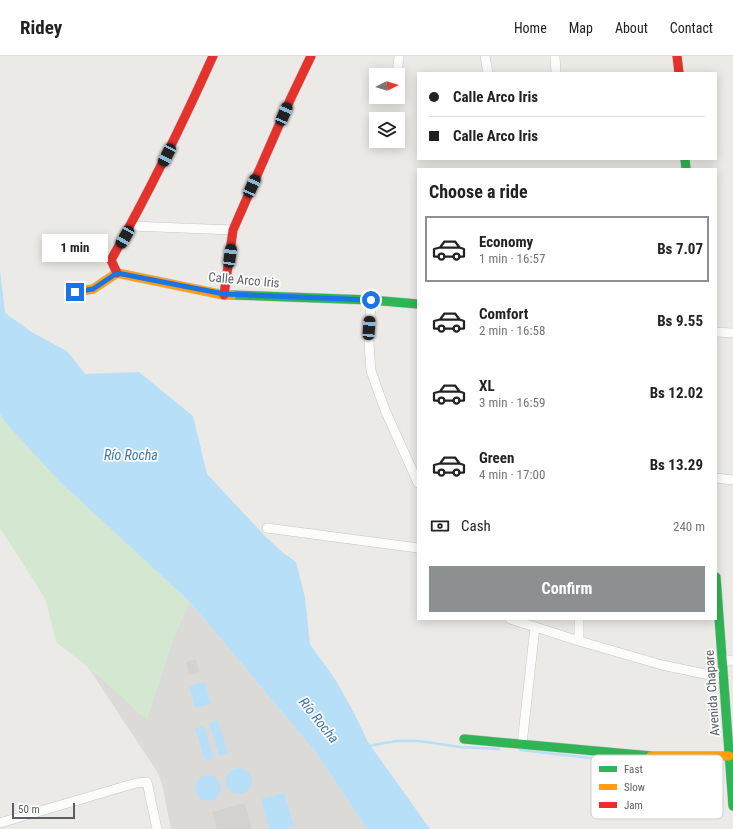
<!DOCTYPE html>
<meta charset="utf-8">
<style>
:root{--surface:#fff;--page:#f6f6f6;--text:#222;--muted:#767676;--line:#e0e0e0;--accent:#8d9091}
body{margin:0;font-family:"Roboto Condensed",sans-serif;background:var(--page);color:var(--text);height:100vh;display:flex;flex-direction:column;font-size:15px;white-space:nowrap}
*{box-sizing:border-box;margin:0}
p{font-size:13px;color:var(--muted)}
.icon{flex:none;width:22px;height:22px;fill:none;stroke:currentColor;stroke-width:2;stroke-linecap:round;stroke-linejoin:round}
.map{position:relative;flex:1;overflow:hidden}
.details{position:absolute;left:417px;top:112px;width:300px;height:452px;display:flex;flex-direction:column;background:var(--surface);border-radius:0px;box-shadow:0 2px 10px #0003}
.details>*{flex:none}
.hud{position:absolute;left:417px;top:16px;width:300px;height:88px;border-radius:0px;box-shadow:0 2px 10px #0003;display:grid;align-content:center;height:88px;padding:0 12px;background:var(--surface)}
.needle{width:26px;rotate:85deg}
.buttons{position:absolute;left:369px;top:12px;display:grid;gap:8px}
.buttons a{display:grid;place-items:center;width:36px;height:36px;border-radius:0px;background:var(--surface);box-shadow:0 2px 10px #0003;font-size:20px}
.scale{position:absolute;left:12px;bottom:10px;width:63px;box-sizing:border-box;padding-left:4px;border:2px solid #5b5f63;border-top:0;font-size:11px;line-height:14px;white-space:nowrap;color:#5b5f63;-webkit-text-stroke:3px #fff;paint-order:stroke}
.end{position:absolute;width:18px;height:18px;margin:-9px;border:5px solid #1a73e8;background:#fff;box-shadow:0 0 0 2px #fff}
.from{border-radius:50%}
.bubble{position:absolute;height:28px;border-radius:0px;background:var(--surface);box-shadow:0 2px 10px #0003;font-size:13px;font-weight:700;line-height:28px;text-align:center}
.car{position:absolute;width:12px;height:24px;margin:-12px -6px;border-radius:5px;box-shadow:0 0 3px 1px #0007;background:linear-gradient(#222 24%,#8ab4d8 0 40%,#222 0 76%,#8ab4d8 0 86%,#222 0)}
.hud b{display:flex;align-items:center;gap:14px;height:38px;font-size:15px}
.hud b+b{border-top:1px solid var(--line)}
.hud i{width:10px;height:10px;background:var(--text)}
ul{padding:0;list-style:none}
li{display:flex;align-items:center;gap:12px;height:66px;margin:0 8px 6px;padding:0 4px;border:2px solid transparent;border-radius:0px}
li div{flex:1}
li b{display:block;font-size:15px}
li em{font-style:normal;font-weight:700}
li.selected{border-color:var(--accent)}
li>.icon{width:36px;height:36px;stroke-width:1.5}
h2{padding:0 12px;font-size:18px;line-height:48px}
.pay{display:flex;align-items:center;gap:10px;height:44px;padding:0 12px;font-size:15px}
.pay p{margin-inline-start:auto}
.action{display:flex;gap:8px;margin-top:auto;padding:8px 12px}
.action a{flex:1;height:46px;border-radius:0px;background:var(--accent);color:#fff;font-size:16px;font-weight:700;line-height:46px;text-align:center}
header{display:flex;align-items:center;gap:24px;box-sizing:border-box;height:56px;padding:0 20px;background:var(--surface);border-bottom:1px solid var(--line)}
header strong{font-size:19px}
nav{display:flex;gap:22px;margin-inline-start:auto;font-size:14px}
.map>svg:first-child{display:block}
.industrial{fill:#dcdad7}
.green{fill:#d4e8d1}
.water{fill:#b7e0f8}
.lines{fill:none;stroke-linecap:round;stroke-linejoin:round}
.stream{stroke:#b7e0f8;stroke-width:2.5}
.building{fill:#d3d2cf}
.street-casing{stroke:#c6c6c7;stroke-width:10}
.fast-casing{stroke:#c7c7c8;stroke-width:10}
.slow-casing{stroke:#c7c7c8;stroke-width:10}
.jam-casing{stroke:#c7c7c8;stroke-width:10}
.street{stroke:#fcfcfb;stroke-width:9}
.fast{stroke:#30b455;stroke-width:9}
.slow{stroke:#ff9f0a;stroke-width:9}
.jam{stroke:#e5322d;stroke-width:9}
.route{stroke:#1a73e8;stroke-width:5}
.labels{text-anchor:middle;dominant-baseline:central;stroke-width:3.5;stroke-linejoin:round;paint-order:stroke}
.street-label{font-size:13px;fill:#5b5f63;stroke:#fff}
.water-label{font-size:14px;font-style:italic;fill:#3c77a9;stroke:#fff}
.key{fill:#fff;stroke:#cecfd0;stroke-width:1}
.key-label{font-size:11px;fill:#5b5f63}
</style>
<header>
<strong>Ridey</strong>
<nav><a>Home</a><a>Map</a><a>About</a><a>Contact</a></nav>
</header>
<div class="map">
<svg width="733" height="773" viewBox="0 0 733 773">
<rect width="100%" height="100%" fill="#ebeae6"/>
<!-- industrial -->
<path class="industrial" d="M 0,358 L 6,367 L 57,423 L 190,546 L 317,698 L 367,773 L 171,773 L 162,728 L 158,717 L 88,611 Z"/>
<!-- green -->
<path class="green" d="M 0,358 L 6,367 L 57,423 L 190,546 L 174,581 L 147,664 L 88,611 L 56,586 L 45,542 L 0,472 Z"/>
<!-- water -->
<path class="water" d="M 0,214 L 5,257 L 33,277 L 67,295 L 85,318 L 139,316 L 193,360 L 207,418 L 265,480 L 282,496 L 296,506 L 305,541 L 310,588 L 337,626 L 355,659 L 368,686 L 430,773 L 367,773 L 317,698 L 190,546 L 57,423 L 6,367 L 0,358 Z
M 205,626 L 211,648 L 195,652 L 189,630 Z
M 218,664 L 228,697 L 219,700 L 209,667 Z
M 204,670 L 214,703 L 205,705 L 195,672 Z
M226 725a13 13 0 1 1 26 0a13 13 0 1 1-26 0Z
M195 732a13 13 0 1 1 26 0a13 13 0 1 1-26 0Z
M 284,737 L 294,770 L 282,773 L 269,773 L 261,743 Z"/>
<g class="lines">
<!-- stream -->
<path class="stream" d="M 369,690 L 395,685 L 419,685 L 460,691 L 499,693
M 520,694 L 617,705 L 641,705"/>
</g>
<!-- building -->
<path class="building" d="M 196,603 L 199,616 L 189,619 L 186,606 Z
M 245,747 L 252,773 L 217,773 L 212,756 Z"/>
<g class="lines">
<defs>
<path id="street" d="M 485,0 L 488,17
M 555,0 L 556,17
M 397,19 L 399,0
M 131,170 L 233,174
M 371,244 L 369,287 L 371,315 L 385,354 L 418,427
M 716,276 L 733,277
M 716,422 L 733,424
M 267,472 L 418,492
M 510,563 L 579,585 L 662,609 L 724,622
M 579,585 L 579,563
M 722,603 L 733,605
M 522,688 L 535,571
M 0,767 L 136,727 L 147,726 L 157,773"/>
<path id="fast" d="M 685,103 L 686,113
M 232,239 L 371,244 L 418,248
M 716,521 L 733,750
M 464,683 L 651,700"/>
<path id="slow" d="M 75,236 L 93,233 L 117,217 L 224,239 L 232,239
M 651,700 L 729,700"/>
<path id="jam" d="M 677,0 L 679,17
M 117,217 L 111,204 C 148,138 182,69 213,0
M 224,239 L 233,174 L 290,44 L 311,0"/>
</defs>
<!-- street casing -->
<use href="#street" class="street-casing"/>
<!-- fast casing -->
<use href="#fast" class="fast-casing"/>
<!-- slow casing -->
<use href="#slow" class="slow-casing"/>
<!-- jam casing -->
<use href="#jam" class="jam-casing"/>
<!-- street -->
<use href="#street" class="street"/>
<!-- fast -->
<use href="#fast" class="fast"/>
<!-- slow -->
<use href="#slow" class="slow"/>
<!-- jam -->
<use href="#jam" class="jam"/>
</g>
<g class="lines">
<!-- route -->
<path class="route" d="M 75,236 L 93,233 L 117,217 L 224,238 L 371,244"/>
</g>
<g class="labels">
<!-- street labels -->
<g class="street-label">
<text transform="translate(244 224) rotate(5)">Calle Arco Iris</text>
<text transform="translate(712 637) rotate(-94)">Avenida Chapare</text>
</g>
<!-- water labels -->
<g class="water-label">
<text x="131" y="399">Río Rocha</text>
<text transform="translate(319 664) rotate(51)">Río Rocha</text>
</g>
</g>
<!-- legend -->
<rect x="591" y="699" width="132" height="64" rx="6" class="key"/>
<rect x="599" y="710" width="18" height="6" fill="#30b455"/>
<rect x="599" y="728" width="18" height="6" fill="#ff9f0a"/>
<rect x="599" y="746" width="18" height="6" fill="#e5322d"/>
<g class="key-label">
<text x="624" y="717">Fast</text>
<text x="624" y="735">Slow</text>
<text x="624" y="753">Jam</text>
</g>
</svg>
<div class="buttons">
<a><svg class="needle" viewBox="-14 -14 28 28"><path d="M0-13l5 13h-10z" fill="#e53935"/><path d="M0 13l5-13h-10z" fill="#767676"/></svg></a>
<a><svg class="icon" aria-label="layers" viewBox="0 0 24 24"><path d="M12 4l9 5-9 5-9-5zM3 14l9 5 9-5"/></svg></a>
</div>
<div class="scale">50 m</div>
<i class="end from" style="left:371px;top:244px"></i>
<i class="end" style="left:75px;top:236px"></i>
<div class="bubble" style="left:42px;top:178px;width:66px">1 min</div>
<i class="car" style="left:284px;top:58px;rotate:23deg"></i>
<i class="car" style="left:167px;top:99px;rotate:207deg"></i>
<i class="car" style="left:252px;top:130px;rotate:24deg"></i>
<i class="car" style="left:125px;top:181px;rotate:210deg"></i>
<i class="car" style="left:230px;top:200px;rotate:8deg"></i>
<i class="car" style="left:369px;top:272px;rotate:4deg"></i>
<div class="hud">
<b><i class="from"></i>Calle Arco Iris</b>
<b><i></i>Calle Arco Iris</b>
</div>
<section class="details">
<h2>Choose a ride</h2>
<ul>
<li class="selected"><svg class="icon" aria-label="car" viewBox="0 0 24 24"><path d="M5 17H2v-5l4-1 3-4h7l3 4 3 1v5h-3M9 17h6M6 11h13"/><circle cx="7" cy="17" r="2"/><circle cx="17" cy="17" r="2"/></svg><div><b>Economy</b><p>1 min · 16:57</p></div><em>Bs 7.07</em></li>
<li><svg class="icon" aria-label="car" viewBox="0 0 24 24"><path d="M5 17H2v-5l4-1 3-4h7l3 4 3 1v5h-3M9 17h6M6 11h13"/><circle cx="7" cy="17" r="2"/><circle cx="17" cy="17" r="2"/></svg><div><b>Comfort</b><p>2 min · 16:58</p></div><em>Bs 9.55</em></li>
<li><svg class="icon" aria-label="car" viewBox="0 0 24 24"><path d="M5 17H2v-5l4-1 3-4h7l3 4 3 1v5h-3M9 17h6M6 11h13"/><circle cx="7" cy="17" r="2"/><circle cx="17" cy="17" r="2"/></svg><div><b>XL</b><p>3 min · 16:59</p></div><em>Bs 12.02</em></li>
<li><svg class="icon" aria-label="car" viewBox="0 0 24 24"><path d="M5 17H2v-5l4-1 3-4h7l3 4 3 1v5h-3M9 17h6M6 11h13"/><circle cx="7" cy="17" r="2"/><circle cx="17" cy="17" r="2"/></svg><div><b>Green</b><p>4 min · 17:00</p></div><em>Bs 13.29</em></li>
</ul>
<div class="pay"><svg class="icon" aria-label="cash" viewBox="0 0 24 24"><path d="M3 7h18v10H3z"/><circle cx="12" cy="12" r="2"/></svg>Cash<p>240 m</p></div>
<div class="action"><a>Confirm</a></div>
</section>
</div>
